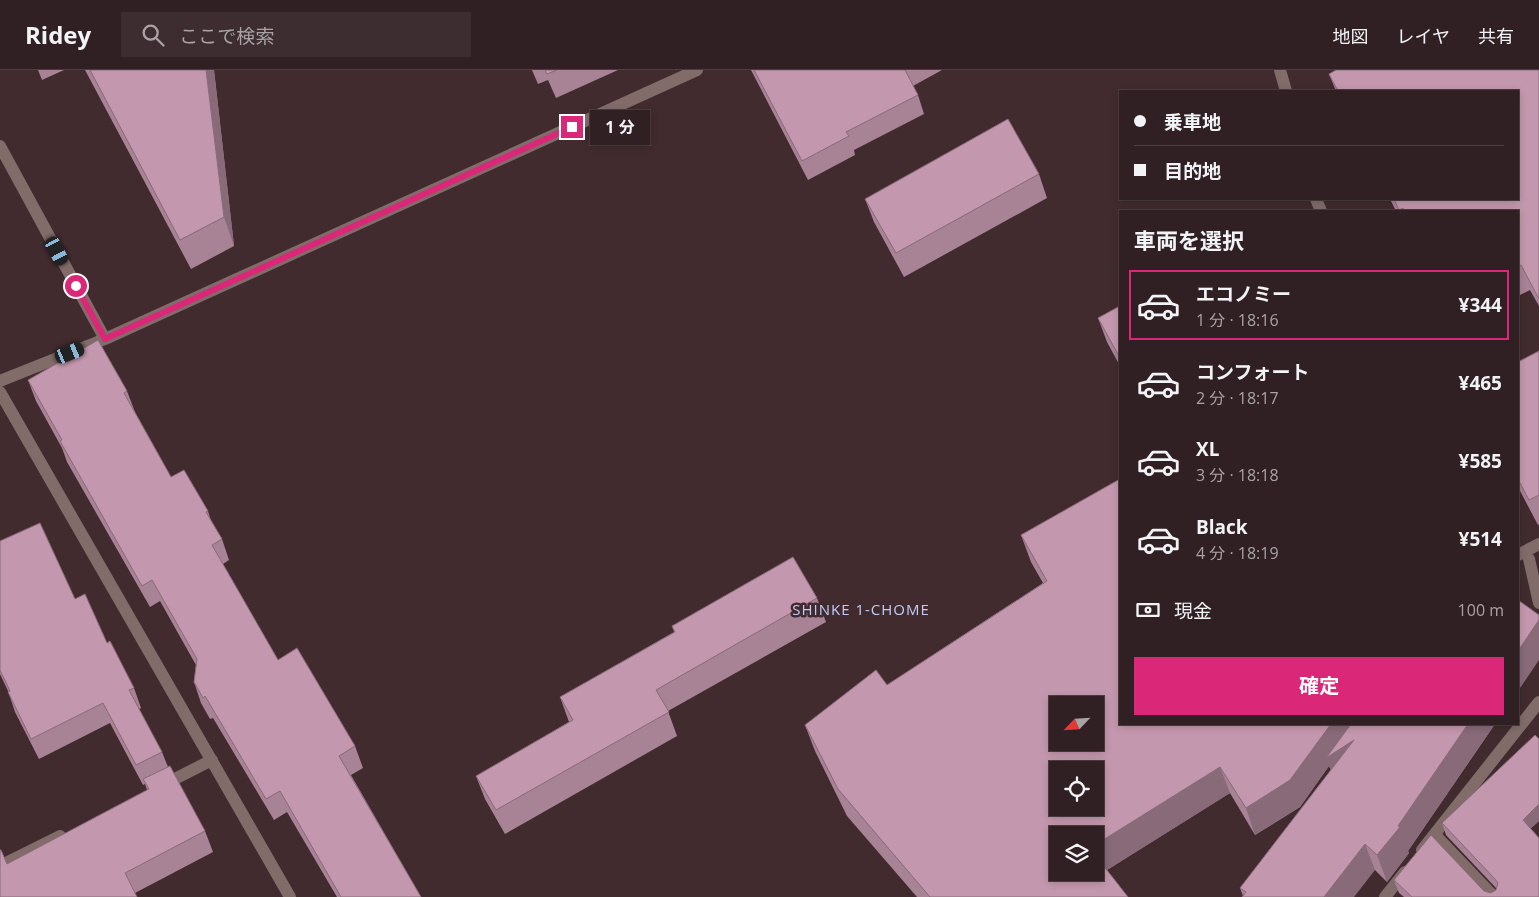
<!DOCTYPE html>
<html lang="ja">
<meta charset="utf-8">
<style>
:root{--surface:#312023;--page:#3d2d30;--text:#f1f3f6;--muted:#a8a3a6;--line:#4c3e41;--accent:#db2777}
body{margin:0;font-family:"Open Sans","Noto Sans JP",sans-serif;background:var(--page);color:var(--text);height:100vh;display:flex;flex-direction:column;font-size:19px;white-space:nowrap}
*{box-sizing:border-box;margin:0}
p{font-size:16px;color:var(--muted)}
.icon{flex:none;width:28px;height:28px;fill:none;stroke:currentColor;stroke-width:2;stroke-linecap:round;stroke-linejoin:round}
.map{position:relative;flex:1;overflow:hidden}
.drawer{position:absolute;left:1119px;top:140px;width:400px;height:515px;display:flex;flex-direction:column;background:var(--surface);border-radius:0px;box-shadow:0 2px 8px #0003,0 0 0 1px var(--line)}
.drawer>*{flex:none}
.hud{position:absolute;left:1119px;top:20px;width:400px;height:110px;border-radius:0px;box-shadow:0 2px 8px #0003,0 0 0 1px var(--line);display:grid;align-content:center;height:110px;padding:0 15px;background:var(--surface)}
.needle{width:32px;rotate:245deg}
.tools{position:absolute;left:1049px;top:626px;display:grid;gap:10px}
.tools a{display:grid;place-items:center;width:55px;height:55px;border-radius:0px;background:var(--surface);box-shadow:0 2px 8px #0003,0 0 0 1px var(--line);font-size:25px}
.end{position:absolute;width:22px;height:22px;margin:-11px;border:6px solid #db2777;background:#fff;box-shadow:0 0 0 2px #fff}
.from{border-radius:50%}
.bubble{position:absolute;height:35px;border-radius:0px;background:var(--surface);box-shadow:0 2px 8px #0003,0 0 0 1px var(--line);font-size:16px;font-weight:700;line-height:35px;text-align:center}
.car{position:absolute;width:15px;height:30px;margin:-15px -8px;border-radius:6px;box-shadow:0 0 4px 1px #0007;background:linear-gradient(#222 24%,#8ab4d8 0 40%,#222 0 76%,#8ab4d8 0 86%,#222 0)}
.hud b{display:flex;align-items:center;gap:18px;height:48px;font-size:19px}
.hud b+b{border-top:1px solid var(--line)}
.hud i{width:12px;height:12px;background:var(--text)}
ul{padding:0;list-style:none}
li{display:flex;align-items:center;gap:15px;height:70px;margin:0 10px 8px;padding:0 5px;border:2px solid transparent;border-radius:0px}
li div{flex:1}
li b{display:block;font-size:19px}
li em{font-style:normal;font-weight:700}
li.on{border-color:var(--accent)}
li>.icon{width:45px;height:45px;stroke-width:1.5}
h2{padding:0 15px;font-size:22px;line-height:60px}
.pay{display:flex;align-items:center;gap:12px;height:55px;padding:0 15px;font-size:19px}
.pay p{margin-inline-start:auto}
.cta{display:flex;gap:10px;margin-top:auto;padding:10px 15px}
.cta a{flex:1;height:58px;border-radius:0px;background:var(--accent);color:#fff;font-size:20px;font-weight:700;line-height:58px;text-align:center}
header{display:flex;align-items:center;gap:30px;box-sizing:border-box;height:70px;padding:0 25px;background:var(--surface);border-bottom:1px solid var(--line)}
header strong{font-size:24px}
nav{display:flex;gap:28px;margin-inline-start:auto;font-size:18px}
.search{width:350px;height:45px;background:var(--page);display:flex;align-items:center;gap:12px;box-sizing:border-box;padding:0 18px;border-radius:0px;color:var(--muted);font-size:19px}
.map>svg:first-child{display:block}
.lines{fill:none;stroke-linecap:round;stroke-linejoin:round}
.minor{stroke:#816c6a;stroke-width:12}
.wall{fill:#a88295}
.shaded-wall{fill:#886a79}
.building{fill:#c397ad;stroke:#886a79;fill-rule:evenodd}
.route{stroke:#db2777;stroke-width:6}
.labels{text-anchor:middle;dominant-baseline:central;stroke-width:5;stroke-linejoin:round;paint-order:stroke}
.neighbourhood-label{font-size:15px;letter-spacing:1px;fill:#c0ccf6;stroke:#412b2f}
</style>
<header>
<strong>Ridey</strong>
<div class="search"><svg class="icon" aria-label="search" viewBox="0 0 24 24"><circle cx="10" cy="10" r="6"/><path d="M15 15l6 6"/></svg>ここで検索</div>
<nav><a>地図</a><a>レイヤ</a><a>共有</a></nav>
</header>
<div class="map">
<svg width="1539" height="827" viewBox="0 0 1539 827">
<rect width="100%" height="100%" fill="#412b2f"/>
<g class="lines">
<!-- minor -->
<path class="minor" d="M 1280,0 L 1286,21
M 0,76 L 105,269
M 1316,129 L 1321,141
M 0,311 L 105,269 L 697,0
M 0,322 L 290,827
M 1518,485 L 1539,474
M 1529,489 L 1539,533
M 161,716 L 212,690
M 1435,765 L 1494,827
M 1422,780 L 1539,632
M 0,796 L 60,766
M 1385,827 L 1405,802"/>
</g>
<!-- wall -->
<path class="wall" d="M 38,0 L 64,0 L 42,10 Z
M 85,0 L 214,0 L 234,176 L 191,199 Z
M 532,0 L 618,0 L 556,28 L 548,10 L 538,14 Z
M 751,0 L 942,0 L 913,16 L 918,25 L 924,44 L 854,80 L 855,85 L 808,110 Z
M 1539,0 L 1539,236 L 1530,220 L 1518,226 L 1518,141 L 1396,141 L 1390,129 L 1518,129 L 1518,21 L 1336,21 L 1329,4 Z
M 1039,104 L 1047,128 L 904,207 L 874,152 L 865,129 Z
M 1120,236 L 1120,296 L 1107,272 L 1098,248 Z
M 1539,281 L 1539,454 L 1538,455 L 1518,417 L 1518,292 Z
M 28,310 L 127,321 L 135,342 L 171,407 L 208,441 L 212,454 L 222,469 L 229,490 L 223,494 L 278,590 L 355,676 L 363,698 L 351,705 L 421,827 L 337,827 L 287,742 L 274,750 L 213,648 L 210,649 L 201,633 L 194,612 L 196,595 L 160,531 L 150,537 L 67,392 L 62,378 L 36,331 Z
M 1120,409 L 1120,654 L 1495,654 L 1408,781 L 1409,783 L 1387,812 L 1375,800 L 1243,826 L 1240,818 L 1331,700 L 1329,696 L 1300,737 L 1255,765 L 1230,723 L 1107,800 L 1128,827 L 917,827 L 847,746 L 815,681 L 805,655 L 887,615 L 1043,513 L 1031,492 L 1021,465 Z
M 0,471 L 75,529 L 107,573 L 134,618 L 141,638 L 139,639 L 162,682 L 168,697 L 205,761 L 213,782 L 135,823 L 7,794 L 147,720 L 145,714 L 143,715 L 110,653 L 39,689 L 15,642 L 8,621 L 0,604 Z
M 817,528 L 826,552 L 668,641 L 677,666 L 505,764 L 485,729 L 476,706 L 569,652 L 560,627 L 674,562 L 672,556 Z
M 1539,669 L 1539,751 L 1530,759 L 1539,827 L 1404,827 L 1399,823 L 1394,810 L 1484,821 L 1491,823 L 1496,820 L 1496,818 L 1446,765 L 1442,753 Z"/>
<!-- shaded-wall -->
<path class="shaded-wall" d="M 206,0 L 214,0 L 234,176 L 224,147 Z
M 1539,550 L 1539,590 L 1518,621 L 1518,581 Z
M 1331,654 L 1359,654 L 1354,670 L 1336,714 L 1329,696 L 1300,737 L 1255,765 L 1246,738 Z
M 1468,654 L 1495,654 L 1408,781 L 1409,783 L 1387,812 L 1377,785 Z
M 1220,697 L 1230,723 L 1099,805 L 1095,793 L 1095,775 Z
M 1539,734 L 1539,751 L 1527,762 L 1523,750 Z
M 1365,774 L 1375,800 L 1354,827 L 1324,827 Z"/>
<!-- building -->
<path class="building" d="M 90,0 L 206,0 L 224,147 L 180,170 Z
M 545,0 L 557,0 L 547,4 Z
M 754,0 L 905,0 L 918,25 L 846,62 L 849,66 L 802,91 Z
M 1336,0 L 1539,0 L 1539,229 L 1521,195 L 1518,197 L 1518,141 L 1405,141 L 1403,138 L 1399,140 L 1394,129 L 1518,129 L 1518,21 L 1338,21 L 1329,4 Z
M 1008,49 L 1039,104 L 896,183 L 865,129 Z
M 1120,236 L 1120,288 L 1098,248 Z
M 98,270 L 127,321 L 124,323 L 171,407 L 184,400 L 208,441 L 206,442 L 222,469 L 212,475 L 278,590 L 297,578 L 355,676 L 339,686 L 421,827 L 341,827 L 280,721 L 266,729 L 205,626 L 203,628 L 194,612 L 197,589 L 152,510 L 142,516 L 60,371 L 62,370 L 28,310 Z
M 1539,281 L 1539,425 L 1529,430 L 1518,409 L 1518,292 Z
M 1120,409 L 1120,654 L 1331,654 L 1290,710 L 1246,738 L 1220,697 L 1095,775 L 1095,765 L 1058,765 L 1058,802 L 1095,802 L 1095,785 L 1128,827 L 930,827 L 838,719 L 805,655 L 876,600 L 887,615 L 1047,511 L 1021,465 ZM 1058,635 L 1095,635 L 1095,672 L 1058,672 ZM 1058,700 L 1095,700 L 1095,738 L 1058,738 Z
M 40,453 L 75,529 L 85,524 L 107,573 L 110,571 L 134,618 L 129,620 L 162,682 L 136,695 L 103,633 L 31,669 L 8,622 L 10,621 L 0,600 L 0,471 Z
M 793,487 L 817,528 L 656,620 L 669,642 L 496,740 L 476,706 L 573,650 L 560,627 L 675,562 L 672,556 Z
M 1518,530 L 1539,545 L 1539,550 L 1518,581 Z
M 1351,654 L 1468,654 L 1398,756 L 1400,757 L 1377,785 L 1365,774 L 1324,827 L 1242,827 L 1246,822 L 1240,818 L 1354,670 L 1326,688 Z
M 1535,665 L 1539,669 L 1539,734 L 1523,750 L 1539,768 L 1539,827 L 1412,827 L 1394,810 L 1431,765 L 1484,821 L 1491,823 L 1496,820 L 1498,813 L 1495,809 L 1442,753 Z
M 170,696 L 205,761 L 125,803 L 137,827 L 0,827 L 0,780 L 1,780 L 7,794 L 149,719 L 143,709 Z"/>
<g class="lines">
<!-- route -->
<path class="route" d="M 76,216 L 105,269 L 572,57"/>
</g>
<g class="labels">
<!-- neighbourhood labels -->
<g class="neighbourhood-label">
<text x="861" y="539">SHINKE 1-CHOME</text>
</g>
</g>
</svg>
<div class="tools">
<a><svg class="needle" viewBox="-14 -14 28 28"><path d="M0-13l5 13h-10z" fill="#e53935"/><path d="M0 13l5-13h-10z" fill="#a8a3a6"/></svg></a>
<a><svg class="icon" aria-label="locate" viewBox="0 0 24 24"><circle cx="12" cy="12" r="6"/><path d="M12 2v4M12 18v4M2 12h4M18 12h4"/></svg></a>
<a><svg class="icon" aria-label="layers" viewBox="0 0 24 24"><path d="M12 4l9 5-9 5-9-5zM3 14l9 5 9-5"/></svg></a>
</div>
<i class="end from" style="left:76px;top:216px"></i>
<i class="end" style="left:572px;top:57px"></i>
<div class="bubble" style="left:590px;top:40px;width:60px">1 分</div>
<i class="car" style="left:57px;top:181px;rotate:152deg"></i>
<i class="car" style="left:70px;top:283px;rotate:68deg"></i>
<div class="hud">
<b><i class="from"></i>乗車地</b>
<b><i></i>目的地</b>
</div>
<section class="drawer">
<h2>車両を選択</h2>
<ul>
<li class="on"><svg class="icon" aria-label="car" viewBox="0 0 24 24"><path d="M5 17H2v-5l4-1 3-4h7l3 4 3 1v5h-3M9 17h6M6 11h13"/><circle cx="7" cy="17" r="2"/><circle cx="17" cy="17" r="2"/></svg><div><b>エコノミー</b><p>1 分 · 18:16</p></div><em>¥344</em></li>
<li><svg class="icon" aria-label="car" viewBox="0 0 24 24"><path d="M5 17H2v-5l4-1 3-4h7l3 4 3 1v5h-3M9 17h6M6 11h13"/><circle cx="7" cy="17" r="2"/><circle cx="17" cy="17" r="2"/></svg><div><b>コンフォート</b><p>2 分 · 18:17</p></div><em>¥465</em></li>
<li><svg class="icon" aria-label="car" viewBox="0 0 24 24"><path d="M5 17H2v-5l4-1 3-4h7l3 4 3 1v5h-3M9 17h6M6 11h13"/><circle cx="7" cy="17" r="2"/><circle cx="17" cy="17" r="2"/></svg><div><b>XL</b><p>3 分 · 18:18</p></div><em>¥585</em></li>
<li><svg class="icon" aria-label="car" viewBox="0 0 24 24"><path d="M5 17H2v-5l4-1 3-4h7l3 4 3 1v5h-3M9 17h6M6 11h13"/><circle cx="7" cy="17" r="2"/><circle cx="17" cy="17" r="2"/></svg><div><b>Black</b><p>4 分 · 18:19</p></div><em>¥514</em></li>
</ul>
<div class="pay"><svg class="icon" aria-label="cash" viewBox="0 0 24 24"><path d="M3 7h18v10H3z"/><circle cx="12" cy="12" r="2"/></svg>現金<p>100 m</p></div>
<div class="cta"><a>確定</a></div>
</section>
</div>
